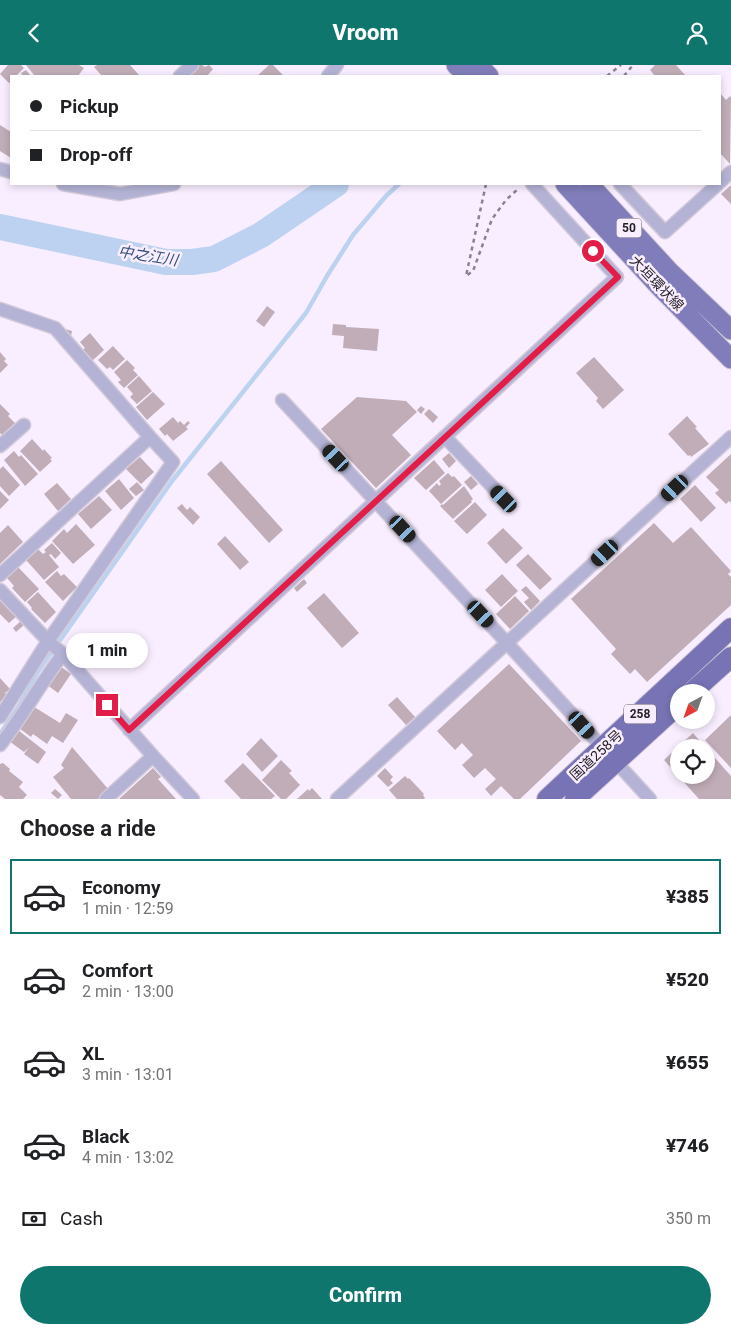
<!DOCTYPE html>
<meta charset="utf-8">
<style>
:root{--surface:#fff;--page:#f2f2f2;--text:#202124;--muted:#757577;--line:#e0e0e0;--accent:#0f766e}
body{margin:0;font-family:Roboto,"Noto Sans JP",sans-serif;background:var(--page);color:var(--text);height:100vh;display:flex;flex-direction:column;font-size:19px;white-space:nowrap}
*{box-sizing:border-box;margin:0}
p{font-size:16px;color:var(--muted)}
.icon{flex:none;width:28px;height:28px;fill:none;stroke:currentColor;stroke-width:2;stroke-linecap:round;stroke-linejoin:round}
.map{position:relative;height:734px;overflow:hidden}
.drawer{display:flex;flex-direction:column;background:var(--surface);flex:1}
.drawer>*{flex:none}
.hud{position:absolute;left:10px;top:10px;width:711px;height:110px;border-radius:0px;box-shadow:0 2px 8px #0003;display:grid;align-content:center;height:110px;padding:0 20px;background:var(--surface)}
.needle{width:32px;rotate:221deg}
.fabs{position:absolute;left:670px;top:619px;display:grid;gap:10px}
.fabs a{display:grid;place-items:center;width:45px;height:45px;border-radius:50%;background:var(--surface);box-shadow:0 2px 8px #0003;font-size:25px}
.end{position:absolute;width:22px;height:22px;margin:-11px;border:6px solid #e11d48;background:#fff;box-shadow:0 0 0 2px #fff}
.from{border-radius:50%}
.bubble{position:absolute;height:35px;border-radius:18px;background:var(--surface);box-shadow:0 2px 8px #0003;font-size:16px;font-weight:800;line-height:35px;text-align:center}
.car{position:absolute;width:15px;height:30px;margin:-15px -8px;border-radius:6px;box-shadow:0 0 4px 1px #0007;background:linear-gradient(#222 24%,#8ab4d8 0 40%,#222 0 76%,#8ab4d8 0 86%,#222 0)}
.hud b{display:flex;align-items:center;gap:18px;height:48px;font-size:19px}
.hud b+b{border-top:1px solid var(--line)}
.hud i{width:12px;height:12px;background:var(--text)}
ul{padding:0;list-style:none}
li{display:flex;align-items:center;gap:15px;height:75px;margin:0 10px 8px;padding:0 10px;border:2px solid transparent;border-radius:0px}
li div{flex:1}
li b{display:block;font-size:19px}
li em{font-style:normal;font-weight:800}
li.active{border-color:var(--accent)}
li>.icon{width:45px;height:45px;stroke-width:1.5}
h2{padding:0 20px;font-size:22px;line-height:60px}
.pay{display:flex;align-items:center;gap:12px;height:55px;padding:0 20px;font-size:19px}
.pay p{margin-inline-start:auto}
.primary-button{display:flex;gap:10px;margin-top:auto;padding:10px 20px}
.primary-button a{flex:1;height:58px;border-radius:30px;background:var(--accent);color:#fff;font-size:20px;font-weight:800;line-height:58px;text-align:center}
header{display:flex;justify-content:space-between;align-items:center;height:65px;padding:0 20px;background:var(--accent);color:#fff;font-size:22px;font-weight:800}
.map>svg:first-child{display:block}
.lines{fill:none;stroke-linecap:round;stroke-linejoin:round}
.stream{stroke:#bdd1f0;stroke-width:4.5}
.river{stroke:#bdd1f0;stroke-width:26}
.building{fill:#c0adb8}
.minor-casing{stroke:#d2c9d8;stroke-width:15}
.primary-casing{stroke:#d2c9d8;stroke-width:21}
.trunk-casing{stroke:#d2c9d8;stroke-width:22}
.path{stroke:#8a828e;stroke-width:2.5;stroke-dasharray:4 4;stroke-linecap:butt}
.minor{stroke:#b4b3d5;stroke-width:12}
.primary{stroke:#817dba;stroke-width:19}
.trunk{stroke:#7873b4;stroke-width:20}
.route{stroke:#e11d48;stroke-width:6}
.labels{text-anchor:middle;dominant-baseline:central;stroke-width:5;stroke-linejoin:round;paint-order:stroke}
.shield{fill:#f9eeff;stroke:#635d66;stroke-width:1}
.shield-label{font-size:12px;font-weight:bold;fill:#231f25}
.street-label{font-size:14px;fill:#231f25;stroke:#f9eeff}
.water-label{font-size:15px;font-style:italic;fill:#35507a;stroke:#f9eeff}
</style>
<header><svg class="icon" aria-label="back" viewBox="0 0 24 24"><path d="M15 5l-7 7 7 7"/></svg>Vroom<svg class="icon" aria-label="person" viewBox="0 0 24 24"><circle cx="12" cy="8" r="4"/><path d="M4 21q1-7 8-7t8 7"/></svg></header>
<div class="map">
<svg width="731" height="734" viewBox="0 0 731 734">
<rect width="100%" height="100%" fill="#f9eeff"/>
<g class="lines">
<!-- stream -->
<path class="stream" d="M 0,669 L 19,641 L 37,608 L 172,416 L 306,248 L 327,211 L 353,170 L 386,131 L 399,119"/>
<!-- river -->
<path class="river" d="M 0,162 L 166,197 L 192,197 L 214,194 L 261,170 L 336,119"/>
</g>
<!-- building -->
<path class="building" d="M 8,0 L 21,0 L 24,3 L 16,11 L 11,11 L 11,16 L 9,18 L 0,9 Z
M 26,0 L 79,0 L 84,3 L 78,11 L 35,11 Z
M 97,0 L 130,0 L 140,11 L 102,11 L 94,2 Z
M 199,0 L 202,0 L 205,2 L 209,0 L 213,4 L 207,11 L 187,11 Z
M 269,0 L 273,0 L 284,11 L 257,11 Z
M 655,0 L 676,0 L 686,11 L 655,11 L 650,5 Z
M 26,5 L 30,10 L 29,11 L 23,11 L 21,8 Z
M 720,28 L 726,35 L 730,31 L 731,33 L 730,99 L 720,88 Z
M 0,60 L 11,67 L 11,93 L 0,86 Z
M 731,120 L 731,139 L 721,129 Z
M 267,241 L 275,247 L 264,262 L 256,256 Z
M 333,259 L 346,260 L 346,262 L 379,264 L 377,286 L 343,283 L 344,271 L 332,270 Z
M 65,264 L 72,266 L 71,271 L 63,269 Z
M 90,268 L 104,285 L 92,296 L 82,285 L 85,283 L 80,277 Z
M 113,281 L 125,294 L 113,305 L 110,302 L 107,304 L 98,295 Z
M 0,287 L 6,294 L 4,296 L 8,300 L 0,308 Z
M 594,292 L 624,325 L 603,344 L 596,336 L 598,333 L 576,308 Z
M 127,295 L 135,303 L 133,305 L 138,310 L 124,323 L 118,317 L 121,315 L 114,307 Z
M 139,311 L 152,326 L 137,339 L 130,332 L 133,329 L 127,322 Z
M 153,327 L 165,339 L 147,355 L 136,342 Z
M 357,332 L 406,336 L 417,347 L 392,370 L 411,390 L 376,423 L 321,364 Z
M 0,339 L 10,349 L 8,351 L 15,358 L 2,370 L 0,368 Z
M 421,341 L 425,344 L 421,349 L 417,345 Z
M 429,344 L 438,352 L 433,358 L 424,349 Z
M 687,351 L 697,362 L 695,363 L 709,379 L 691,392 L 690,390 L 688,391 L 668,369 Z
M 173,352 L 178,358 L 180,356 L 184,360 L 188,356 L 190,358 L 186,362 L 188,364 L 173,376 L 167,369 L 165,371 L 159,364 Z
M 32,374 L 43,386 L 44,384 L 52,393 L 50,394 L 52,396 L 40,407 L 20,386 Z
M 14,386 L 19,392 L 21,390 L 38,409 L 25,421 L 4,395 Z
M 449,388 L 456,396 L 449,403 L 442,394 Z
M 731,389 L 731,438 L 729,436 L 726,439 L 715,428 L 719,425 L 706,412 Z
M 140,392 L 154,407 L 141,419 L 126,404 Z
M 434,395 L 445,408 L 426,425 L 414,413 Z
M 221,396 L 283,465 L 269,478 L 207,409 Z
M 3,401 L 20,420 L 9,431 L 0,421 L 0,404 Z
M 448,408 L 452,412 L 454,411 L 462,420 L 441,439 L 429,426 L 437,418 L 439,421 L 441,419 L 439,416 Z
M 471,411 L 478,419 L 471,425 L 464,417 Z
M 119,414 L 134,433 L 121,445 L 105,426 Z
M 137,417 L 144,425 L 136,431 L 129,424 Z
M 57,418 L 71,434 L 58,446 L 44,429 Z
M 695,420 L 716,443 L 701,457 L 680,434 Z
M 464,421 L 473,434 L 471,436 L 472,437 L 453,454 L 440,441 L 442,439 L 443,440 Z
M 0,426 L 9,435 L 0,444 Z
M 99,431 L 112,445 L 91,464 L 78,449 Z
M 475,437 L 487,450 L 467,469 L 454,456 Z
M 182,439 L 187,445 L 190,442 L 200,452 L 193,460 L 177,443 Z
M 654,458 L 673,478 L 691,462 L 731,506 L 728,509 L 731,512 L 731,540 L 647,617 L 635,604 L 630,609 L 611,589 L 616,584 L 571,534 Z
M 76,459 L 95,480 L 73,499 L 52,476 L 64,464 L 67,468 Z
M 8,460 L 23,477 L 0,499 L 0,468 Z
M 503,463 L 523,483 L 506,499 L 487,478 Z
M 225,471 L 249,497 L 240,505 L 217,479 Z
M 52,478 L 61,488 L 55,494 L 51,489 L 49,490 L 59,502 L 44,515 L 26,495 L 38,484 L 43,489 L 46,487 L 44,485 Z
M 528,489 L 552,514 L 540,525 L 516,500 Z
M 18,502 L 39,524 L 25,537 L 12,523 L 14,521 L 7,513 Z
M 57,506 L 61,511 L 64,509 L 77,522 L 63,536 L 45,517 Z
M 502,509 L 518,526 L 501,542 L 485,525 Z
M 304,514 L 307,518 L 297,527 L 294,523 Z
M 526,521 L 540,536 L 531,545 L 524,537 L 529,533 L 521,525 Z
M 38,527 L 56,547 L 45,558 L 31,544 L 32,543 L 27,537 Z
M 324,528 L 359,568 L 342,583 L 307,543 Z
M 515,531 L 529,546 L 510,564 L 496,549 Z
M 0,533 L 17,551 L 9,558 L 0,549 Z
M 21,556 L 24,560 L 16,567 L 13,563 Z
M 509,599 L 581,676 L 520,734 L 514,734 L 501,721 L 491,731 L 485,724 L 496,714 L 485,703 L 474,713 L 462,700 L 473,690 L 462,678 L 455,685 L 437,666 Z
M 60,601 L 71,609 L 58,628 L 46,619 Z
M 0,613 L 10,624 L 5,628 L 7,630 L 0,637 Z
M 397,632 L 415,652 L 406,660 L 388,640 Z
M 31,640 L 60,658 L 66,648 L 78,655 L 63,678 L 52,671 L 47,679 L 33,669 L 31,672 L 19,663 Z
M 731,650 L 731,703 L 705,675 Z
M 18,665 L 46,687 L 38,699 L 24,689 L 29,682 L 24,687 L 9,676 Z
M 693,668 L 705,682 L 679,682 L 679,710 L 706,710 L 706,683 L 731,711 L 731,734 L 699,734 L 664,695 Z
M 261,673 L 278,691 L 262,707 L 246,689 Z
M 72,682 L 109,725 L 98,734 L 71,734 L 53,712 L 64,703 L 61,700 Z
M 281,695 L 292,706 L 289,708 L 300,720 L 286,734 L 281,734 L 262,715 Z
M 3,698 L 10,704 L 9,706 L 23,717 L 19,722 L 27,730 L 23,734 L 5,734 L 0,730 L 0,699 Z
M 243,698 L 275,731 L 271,734 L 241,734 L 224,716 Z
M 153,703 L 161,712 L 158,714 L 176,734 L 119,734 Z
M 385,703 L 393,712 L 390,715 L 393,718 L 388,722 L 377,711 Z
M 405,711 L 408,714 L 409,713 L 424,729 L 423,730 L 425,733 L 424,734 L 397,734 L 389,725 Z
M 312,723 L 322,734 L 297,734 L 308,724 L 309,726 Z
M 55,724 L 62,730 L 58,734 L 51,728 Z"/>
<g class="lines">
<defs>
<path id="minor" d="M 180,11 L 192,0
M 328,11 L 337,0
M 0,104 L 11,107
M 720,117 L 731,107
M 63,119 L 120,129 L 174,119
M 620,119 L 665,167 L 718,119
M 0,244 L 55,263 L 150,372
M 282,335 L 507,578 L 603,683
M 445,372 L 504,434
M 0,381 L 24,360
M 0,510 L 150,372 L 173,397 L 48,576 L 0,652
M 0,525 L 48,576 L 63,589 L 153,691 L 193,734
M 129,665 L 617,212 L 532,119
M 0,680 C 23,651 40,619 63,589
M 615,696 L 650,734
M 106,734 L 153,691
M 337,734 L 731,372"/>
<path id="primary" d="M 456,0 L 467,11
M 478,0 L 489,11
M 565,119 L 656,218 L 731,294
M 589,119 L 670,207 L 731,265"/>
<path id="trunk" d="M 691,628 L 731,592
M 547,734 L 731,563
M 575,734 L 679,639"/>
</defs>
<!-- minor casing -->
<use href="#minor" class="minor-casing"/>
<!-- primary casing -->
<use href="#primary" class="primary-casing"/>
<!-- trunk casing -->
<use href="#trunk" class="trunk-casing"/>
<!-- path -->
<path class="path" d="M 607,11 L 621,0
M 624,11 L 633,0
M 486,119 L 466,211 L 473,206 L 492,154 L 506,135 L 519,123"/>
<!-- minor -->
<use href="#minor" class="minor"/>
<!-- primary -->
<use href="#primary" class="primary"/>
<!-- trunk -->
<use href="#trunk" class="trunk"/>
</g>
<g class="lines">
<!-- route -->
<path class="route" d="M 107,640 L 129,665 L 618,212 L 593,186"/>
</g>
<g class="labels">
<!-- shield labels -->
<g class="shield">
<rect x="616.5" y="153.5" width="25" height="19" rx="4"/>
<rect x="624" y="639.5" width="32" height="19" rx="4"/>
</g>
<g class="shield-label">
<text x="629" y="163">50</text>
<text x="640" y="649">258</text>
</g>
<!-- street labels -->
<g class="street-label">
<text transform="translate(657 218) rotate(46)">大垣環状線</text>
<text transform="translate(596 690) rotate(-43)">国道258号</text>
</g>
<!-- water labels -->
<g class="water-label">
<text transform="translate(148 191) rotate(9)">中之江川</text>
</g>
</g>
</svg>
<div class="fabs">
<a><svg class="needle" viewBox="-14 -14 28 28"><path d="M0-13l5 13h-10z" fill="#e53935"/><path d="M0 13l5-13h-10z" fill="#757577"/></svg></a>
<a><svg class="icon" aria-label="locate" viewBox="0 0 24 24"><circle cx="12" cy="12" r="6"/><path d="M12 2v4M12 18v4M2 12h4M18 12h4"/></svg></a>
</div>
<i class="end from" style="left:593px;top:186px"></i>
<i class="end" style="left:107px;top:640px"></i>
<div class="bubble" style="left:66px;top:568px;width:82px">1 min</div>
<i class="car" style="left:336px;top:393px;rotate:317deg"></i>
<i class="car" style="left:675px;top:423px;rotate:227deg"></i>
<i class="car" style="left:504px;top:434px;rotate:316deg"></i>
<i class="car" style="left:403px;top:464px;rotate:137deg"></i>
<i class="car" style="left:605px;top:488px;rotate:227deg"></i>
<i class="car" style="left:481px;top:549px;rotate:137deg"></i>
<i class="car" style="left:582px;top:660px;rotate:138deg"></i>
<div class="hud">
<b><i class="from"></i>Pickup</b>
<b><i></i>Drop-off</b>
</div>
</div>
<section class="drawer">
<h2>Choose a ride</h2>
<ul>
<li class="active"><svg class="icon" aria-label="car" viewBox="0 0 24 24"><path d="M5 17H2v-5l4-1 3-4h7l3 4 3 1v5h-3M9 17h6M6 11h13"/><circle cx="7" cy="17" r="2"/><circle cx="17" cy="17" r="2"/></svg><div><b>Economy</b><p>1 min · 12:59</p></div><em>¥385</em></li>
<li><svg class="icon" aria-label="car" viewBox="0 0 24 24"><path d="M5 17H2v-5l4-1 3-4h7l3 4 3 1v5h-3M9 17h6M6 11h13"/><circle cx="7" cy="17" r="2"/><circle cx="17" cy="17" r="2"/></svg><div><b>Comfort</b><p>2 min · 13:00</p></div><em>¥520</em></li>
<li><svg class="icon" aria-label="car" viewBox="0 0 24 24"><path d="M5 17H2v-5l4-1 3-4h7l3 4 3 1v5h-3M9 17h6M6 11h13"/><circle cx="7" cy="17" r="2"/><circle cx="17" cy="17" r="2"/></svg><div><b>XL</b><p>3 min · 13:01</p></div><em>¥655</em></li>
<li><svg class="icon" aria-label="car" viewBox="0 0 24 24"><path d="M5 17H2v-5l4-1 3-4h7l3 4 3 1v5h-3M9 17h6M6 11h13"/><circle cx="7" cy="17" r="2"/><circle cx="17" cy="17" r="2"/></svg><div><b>Black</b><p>4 min · 13:02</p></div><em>¥746</em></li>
</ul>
<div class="pay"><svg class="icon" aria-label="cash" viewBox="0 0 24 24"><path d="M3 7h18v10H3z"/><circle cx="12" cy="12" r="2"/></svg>Cash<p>350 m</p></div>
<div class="primary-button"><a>Confirm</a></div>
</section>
